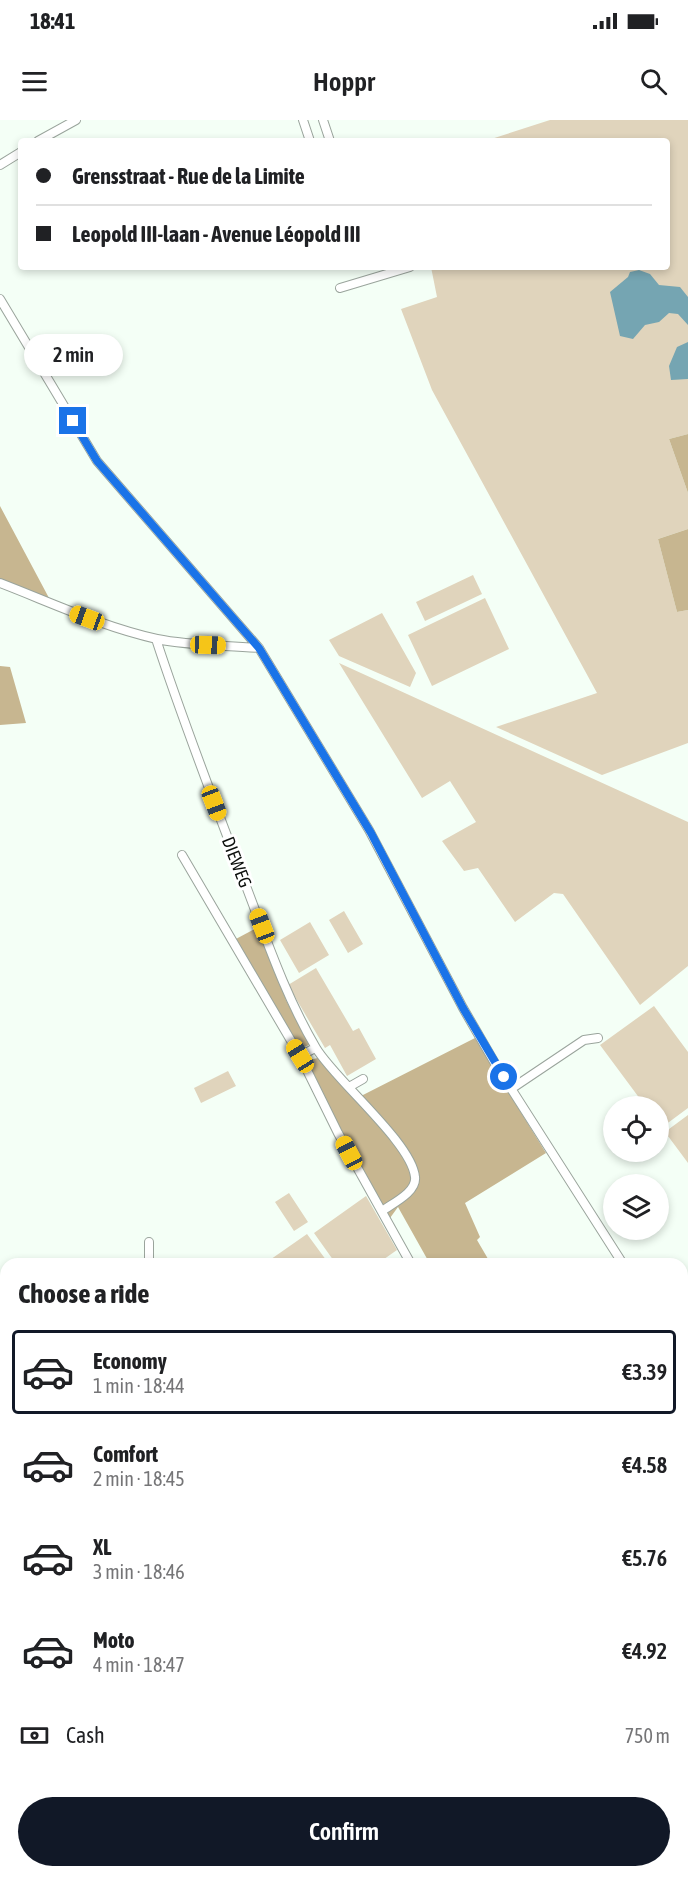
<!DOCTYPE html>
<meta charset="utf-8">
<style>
:root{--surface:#fff;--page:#f2f2f2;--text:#202124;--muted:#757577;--line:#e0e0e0;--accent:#111827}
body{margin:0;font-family:"Asap Condensed",sans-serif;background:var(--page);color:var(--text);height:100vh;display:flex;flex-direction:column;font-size:22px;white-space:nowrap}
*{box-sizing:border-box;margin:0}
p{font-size:20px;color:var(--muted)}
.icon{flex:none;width:33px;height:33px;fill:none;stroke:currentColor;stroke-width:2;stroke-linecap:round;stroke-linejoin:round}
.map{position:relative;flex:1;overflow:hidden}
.drawer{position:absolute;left:0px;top:1138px;width:688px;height:620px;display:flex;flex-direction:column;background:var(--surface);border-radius:18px 18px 0 0;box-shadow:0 3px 9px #0003}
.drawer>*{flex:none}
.top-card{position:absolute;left:18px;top:18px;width:652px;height:132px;border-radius:6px;box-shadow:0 3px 9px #0003;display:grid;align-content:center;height:132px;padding:0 18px;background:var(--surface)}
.tools{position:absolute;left:603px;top:976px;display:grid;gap:12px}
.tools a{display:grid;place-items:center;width:66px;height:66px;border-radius:50%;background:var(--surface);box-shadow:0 3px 9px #0003;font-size:30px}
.end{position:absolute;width:27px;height:27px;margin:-14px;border:8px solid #1a73e8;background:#fff;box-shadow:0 0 0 3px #fff}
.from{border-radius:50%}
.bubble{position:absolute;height:42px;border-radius:21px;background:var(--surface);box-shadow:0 3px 9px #0003;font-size:20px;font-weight:600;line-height:42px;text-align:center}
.car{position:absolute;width:18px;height:36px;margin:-18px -9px;border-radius:8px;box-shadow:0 0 4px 2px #0007;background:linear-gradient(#f5c518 24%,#345 0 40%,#f5c518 0 76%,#345 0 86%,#f5c518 0)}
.top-card b{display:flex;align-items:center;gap:21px;height:57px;font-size:22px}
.top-card b+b{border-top:2px solid var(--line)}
.top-card i{width:15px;height:15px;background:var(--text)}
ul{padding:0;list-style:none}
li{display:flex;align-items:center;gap:18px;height:84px;margin:0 12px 9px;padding:0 6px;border:3px solid transparent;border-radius:6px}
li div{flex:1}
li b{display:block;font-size:22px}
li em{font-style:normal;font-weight:600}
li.on{border-color:var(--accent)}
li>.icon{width:54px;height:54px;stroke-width:1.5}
h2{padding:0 18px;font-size:27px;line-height:72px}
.pay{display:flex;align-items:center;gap:15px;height:66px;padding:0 18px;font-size:22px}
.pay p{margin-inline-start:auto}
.button{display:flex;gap:12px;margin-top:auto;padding:12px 18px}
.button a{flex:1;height:69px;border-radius:36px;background:var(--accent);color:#fff;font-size:24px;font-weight:600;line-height:69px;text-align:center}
.status{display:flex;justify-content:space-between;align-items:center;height:42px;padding:0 30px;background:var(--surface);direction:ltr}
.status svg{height:16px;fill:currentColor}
header{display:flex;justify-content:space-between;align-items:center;height:78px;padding:0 18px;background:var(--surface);font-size:27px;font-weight:600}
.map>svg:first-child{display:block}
.green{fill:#e0d4bc}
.forest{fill:#c7b690}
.water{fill:#75a5b2}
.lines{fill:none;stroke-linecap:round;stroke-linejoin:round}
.minor-casing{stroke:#9aa49c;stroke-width:10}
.major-casing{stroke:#9aa49c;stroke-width:11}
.minor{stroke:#fff;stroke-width:8}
.major{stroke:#fff;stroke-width:9}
.tram{stroke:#5a605b;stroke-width:1.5}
.route{stroke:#1a73e8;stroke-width:8}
.labels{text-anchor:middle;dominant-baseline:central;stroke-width:6;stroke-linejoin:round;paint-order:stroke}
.street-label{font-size:18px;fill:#0d100d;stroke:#fff}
</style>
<div class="status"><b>18:41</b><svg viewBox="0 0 49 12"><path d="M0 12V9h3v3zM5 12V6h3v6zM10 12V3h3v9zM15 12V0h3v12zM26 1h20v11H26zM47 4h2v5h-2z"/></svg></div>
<header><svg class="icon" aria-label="menu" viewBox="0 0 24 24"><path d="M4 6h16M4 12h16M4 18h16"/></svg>Hoppr<svg class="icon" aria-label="search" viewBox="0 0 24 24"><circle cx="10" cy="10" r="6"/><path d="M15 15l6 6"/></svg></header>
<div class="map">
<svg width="688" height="1757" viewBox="0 0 688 1757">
<rect width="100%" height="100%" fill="#f4fff6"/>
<!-- green -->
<path class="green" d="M 550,0 L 688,0 L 688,314 L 669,319 L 688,373 L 688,409 L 658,419 L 677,492 L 688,490 L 688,623 L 602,655 L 496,607 L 597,573 L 432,270 L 401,189 L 437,177 L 431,147 L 668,147 L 668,21 L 485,21 Z
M 473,455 L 482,474 L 425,501 L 416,482 Z
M 485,478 L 509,529 L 432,566 L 408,515 Z
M 382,493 L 416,553 L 410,567 L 339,536 L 329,520 Z
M 339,543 L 688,702 L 688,846 L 640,885 L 563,774 L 554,773 L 515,802 L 478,748 L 464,751 L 442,721 L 476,702 L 450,661 L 422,678 Z
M 344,791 L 363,824 L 348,833 L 329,800 Z
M 310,802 L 329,835 L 299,853 L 280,820 Z
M 316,848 L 353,911 L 359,908 L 376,939 L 347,956 L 330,925 L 325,928 L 288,865 Z
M 654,886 L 688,932 L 688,988 L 661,1008 L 659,1004 L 658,987 L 646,987 L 600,925 Z
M 228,951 L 236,966 L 201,983 L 194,968 Z
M 688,995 L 688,1043 L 665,1012 Z
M 289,1073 L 308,1102 L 294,1111 L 275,1082 Z
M 366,1076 L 397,1130 L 377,1144 L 336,1144 L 314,1113 Z
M 307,1114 L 329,1144 L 264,1144 Z
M 340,1752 L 454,1752 L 456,1755 L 333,1757 Z"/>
<!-- forest -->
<path class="forest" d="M 688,314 L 688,373 L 669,319 Z
M 0,386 L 49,478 L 0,460 Z
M 688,409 L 688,490 L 677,492 L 658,419 Z
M 0,546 L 10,547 L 26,603 L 0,605 Z
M 260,806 L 286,880 L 309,925 L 299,929 L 234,820 Z
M 475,918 L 546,1033 L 465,1083 L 480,1117 L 477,1120 L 491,1144 L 430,1144 L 398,1087 L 390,1098 L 341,1011 L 307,941 L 324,936 L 361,976 Z
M 0,1311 L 6,1323 L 6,1417 L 0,1414 Z
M 6,1494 L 6,1577 L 0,1586 L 0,1497 Z
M 683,1584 L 688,1594 L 688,1691 L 683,1690 Z
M 151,1752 L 340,1752 L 333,1757 L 151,1757 Z
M 527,1752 L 617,1752 L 609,1757 L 528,1757 Z"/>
<!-- water -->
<path class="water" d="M 639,150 L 650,154 L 659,165 L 680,167 L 688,177 L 688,205 L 678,194 L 669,193 L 659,202 L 645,205 L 633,219 L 620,216 L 610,172 L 628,157 L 630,152 Z
M 688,222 L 688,259 L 671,260 L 669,246 L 677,227 Z"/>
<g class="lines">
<defs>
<path id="minor" d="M 303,0 L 310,21
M 323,0 L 330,21
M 38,21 L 76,0
M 0,45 L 21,32
M 340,168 L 410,147
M 0,179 L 97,341 L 259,528 L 369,710 L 463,888 L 496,945 L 623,1144
M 0,463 C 52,483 103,507 157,519 C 191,526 225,525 259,528
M 156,519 C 183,602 215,684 246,766 C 267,821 286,877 316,928 C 335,960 412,1023 415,1057 C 417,1072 393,1083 382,1091
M 182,735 L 300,936 L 338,1013 L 411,1144
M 300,936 L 315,928
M 349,967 L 363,959
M 511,969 L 584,920 L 598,918
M 149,1122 L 149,1144
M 682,1238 L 688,1247
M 0,1303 L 6,1313
M 0,1423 L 6,1427
M 0,1603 L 6,1594
M 151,1752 L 151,1757
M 650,1752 L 652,1757"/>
<path id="major" d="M 682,1537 L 688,1533
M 518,1752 L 518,1757"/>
</defs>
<!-- minor casing -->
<use href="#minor" class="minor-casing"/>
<!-- major casing -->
<use href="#major" class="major-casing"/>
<!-- minor -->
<use href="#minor" class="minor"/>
<!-- major -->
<use href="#major" class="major"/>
<!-- tram -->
<path class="tram" d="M 207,1757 L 209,1752"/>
</g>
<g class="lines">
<!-- route -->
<path class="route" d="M 73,301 L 97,341 L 259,528 L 371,713 L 463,888 L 504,957"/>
</g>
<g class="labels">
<!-- street labels -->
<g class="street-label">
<text transform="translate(237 742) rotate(69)">DIEWEG</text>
</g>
</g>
</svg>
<div class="tools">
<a><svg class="icon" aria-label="locate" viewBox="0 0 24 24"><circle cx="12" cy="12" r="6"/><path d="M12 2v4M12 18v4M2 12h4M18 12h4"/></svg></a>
<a><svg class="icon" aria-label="layers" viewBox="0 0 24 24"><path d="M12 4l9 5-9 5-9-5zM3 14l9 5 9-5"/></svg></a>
</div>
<i class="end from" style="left:504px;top:957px"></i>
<i class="end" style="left:73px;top:301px"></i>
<div class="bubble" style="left:24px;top:214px;width:99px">2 min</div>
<i class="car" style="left:87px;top:498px;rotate:290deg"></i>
<i class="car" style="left:208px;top:525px;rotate:92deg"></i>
<i class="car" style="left:214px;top:683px;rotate:159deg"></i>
<i class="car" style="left:262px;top:806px;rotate:339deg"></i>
<i class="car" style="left:300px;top:936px;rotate:328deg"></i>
<i class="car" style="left:349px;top:1033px;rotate:332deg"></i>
<div class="top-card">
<b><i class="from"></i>Grensstraat - Rue de la Limite</b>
<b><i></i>Leopold III-laan - Avenue Léopold III</b>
</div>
<section class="drawer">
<h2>Choose a ride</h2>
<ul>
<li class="on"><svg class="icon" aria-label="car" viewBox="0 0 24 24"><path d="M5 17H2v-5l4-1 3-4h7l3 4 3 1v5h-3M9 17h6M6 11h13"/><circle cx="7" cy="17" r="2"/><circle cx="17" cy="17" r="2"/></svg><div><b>Economy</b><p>1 min · 18:44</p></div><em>€3.39</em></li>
<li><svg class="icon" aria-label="car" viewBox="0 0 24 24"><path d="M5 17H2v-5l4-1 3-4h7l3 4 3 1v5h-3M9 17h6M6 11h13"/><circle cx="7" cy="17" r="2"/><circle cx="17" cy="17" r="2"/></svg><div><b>Comfort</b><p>2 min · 18:45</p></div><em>€4.58</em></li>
<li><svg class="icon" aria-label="car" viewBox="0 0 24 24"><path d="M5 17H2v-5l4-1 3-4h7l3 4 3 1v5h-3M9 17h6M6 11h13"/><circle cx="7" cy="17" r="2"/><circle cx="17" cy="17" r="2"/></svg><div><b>XL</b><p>3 min · 18:46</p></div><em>€5.76</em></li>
<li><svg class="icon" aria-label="car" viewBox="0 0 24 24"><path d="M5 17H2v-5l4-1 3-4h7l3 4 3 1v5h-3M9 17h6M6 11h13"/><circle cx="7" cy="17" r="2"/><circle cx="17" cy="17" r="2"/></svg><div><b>Moto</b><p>4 min · 18:47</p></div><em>€4.92</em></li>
</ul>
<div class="pay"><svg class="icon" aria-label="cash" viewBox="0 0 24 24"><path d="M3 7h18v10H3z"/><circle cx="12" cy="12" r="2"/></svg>Cash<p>750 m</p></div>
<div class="button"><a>Confirm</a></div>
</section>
</div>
